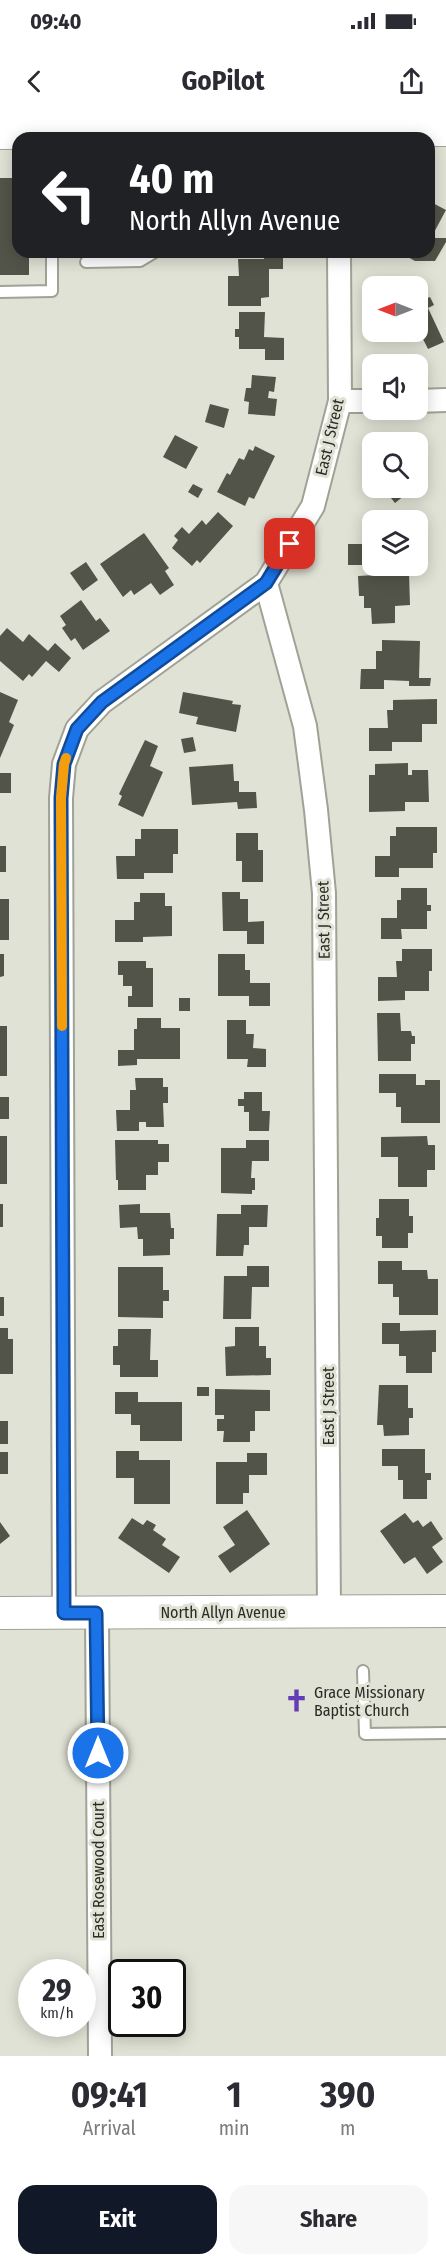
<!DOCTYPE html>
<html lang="en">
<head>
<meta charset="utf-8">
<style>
  :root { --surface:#fff; --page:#f7f7f7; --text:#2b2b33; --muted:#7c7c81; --accent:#111827 }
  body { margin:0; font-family:"Fira Sans Condensed",sans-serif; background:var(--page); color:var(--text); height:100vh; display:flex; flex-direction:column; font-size:22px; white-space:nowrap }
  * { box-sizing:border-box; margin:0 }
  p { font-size:20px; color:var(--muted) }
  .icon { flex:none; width:33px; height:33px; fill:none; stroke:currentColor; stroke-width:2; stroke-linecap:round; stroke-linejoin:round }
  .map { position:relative; height:1936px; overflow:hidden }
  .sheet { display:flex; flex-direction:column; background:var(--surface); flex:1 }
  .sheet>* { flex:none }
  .hud { position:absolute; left:12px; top:12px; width:423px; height:126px; border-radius:18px; box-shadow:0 3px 15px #0003; background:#202124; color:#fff; overflow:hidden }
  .needle { width:39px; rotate:270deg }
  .buttons { position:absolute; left:362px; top:156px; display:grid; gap:12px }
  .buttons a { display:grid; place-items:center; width:66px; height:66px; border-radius:12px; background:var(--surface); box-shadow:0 3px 15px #0003; font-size:30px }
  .speed { position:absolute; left:18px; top:1839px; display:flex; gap:12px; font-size:30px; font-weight:700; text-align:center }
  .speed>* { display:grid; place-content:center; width:78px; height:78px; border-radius:50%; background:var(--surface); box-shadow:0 3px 15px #0003; line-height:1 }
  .speed small { font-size:15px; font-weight:400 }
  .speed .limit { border:3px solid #111; border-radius:9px; background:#fff; color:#111 }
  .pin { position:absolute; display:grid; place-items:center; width:51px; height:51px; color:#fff; margin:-26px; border-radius:12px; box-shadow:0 3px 9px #0006 }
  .me { position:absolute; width:66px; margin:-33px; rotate:0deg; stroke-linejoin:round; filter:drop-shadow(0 0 4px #0008) }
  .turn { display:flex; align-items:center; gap:21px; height:126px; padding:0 18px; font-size:27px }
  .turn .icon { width:78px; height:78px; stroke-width:2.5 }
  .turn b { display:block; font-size:42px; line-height:51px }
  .eta { display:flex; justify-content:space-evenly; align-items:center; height:102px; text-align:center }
  .eta b { font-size:36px; font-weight:700; line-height:42px }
  .button { display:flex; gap:12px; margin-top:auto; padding:12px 18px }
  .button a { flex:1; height:69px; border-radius:18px; background:var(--accent); color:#fff; font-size:24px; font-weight:700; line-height:69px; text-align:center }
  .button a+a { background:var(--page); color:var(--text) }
  .status { display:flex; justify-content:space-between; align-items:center; height:42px; padding:0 30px; background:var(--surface); direction:ltr }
  .status svg { height:16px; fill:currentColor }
  header { display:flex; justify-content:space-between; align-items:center; height:78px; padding:0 18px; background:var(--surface); font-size:27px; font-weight:700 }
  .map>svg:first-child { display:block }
</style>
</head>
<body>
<div class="status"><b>09:40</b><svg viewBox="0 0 49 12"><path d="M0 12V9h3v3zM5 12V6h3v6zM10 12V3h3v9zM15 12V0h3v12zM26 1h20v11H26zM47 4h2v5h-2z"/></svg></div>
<header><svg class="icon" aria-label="back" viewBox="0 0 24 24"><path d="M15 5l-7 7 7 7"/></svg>GoPilot<svg class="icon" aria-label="share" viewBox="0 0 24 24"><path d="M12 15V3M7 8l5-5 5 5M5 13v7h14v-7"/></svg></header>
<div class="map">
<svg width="446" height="1936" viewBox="0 0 446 1936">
  <rect width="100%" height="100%" fill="#e0e2d5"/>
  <path fill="#535449" d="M 0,58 L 18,58 L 18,132 L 29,132 L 29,155 L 0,155 Z
    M 429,81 L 446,90 L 431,118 L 446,118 L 446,122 L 435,141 L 415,141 L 399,132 L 429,132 Z
    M 264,132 L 283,132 L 283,149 L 269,149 L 269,177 L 261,178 L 261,186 L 228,186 L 228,156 L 239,156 L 238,139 L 264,139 Z
    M 419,168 L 425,179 L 430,177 L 434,185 L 428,188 L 444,222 L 428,229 L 420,213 L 413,216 L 411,212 L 417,212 L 417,169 Z
    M 239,192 L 265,192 L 264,217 L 284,218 L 284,240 L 265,240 L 265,229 L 239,229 L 239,217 L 235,217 L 235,209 L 239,209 Z
    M 252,255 L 276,257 L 274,272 L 269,271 L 268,278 L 277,279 L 275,296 L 248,294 L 249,282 L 244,281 L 246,268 L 251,268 Z
    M 210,284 L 229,289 L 224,308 L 205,302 Z
    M 175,315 L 198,327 L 186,349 L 163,337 Z
    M 255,326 L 275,336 L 254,379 L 249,377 L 245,386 L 217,372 L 227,353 L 230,355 L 239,338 L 244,340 L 249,329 L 253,331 Z
    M 193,364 L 203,369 L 198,378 L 188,372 Z
    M 383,368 L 414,368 L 395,383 Z
    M 218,392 L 233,406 L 200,443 L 197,440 L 192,446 L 172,428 L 178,420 L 174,416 L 182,407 L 189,414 L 202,400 L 206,405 Z
    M 394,392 L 394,400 L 372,400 L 370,445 L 348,445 L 348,424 L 362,424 L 362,402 L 367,402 L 367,393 Z
    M 144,413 L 169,448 L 165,451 L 174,465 L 160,475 L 151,463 L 134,475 L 131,470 L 123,477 L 100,444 Z
    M 86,442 L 98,460 L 83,471 L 70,453 Z
    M 409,453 L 410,485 L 395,486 L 395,503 L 372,504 L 371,488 L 364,488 L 364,476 L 359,476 L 358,456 Z
    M 81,480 L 96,501 L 100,498 L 110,511 L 83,530 L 75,518 L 71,521 L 62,508 L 66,505 L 60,496 Z
    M 7,508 L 23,522 L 29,514 L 48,531 L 55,523 L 71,538 L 59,552 L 46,541 L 32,557 L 29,554 L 23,561 L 0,541 L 0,516 Z
    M 382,520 L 420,521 L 419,558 L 431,558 L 430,566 L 409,566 L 409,561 L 384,560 L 384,569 L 360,569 L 361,549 L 376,549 L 376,531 L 382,531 Z
    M 0,572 L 18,580 L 9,602 L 14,605 L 0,638 Z
    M 183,572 L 233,581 L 232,584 L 241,585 L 236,612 L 196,604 L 198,597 L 179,593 Z
    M 437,579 L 437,604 L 422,604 L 422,622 L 392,622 L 392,631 L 369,631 L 369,608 L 388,608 L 387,590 L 393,590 L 393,580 Z
    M 193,617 L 196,631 L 184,633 L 181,619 Z
    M 145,620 L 158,626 L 150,646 L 163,652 L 143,697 L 118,685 L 122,676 L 119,674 Z
    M 408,643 L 408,655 L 412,655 L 412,650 L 428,650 L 429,682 L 405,682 L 405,691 L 369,692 L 369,655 L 375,655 L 375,644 Z
    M 233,644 L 234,661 L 239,661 L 239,672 L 256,672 L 257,688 L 238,689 L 237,682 L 192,685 L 189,647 Z
    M 0,653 L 11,653 L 11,673 L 0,673 Z
    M 396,707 L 437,707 L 437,733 L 433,733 L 433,748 L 399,748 L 399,757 L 375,757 L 375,736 L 390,736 L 390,716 L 396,716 Z
    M 141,709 L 178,709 L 178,734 L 173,734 L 173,753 L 144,753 L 144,759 L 117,759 L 116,736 L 135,736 L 135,719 L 141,719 Z
    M 236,713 L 258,713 L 258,730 L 263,730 L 263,762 L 242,762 L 242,741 L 236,741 Z
    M 0,726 L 6,726 L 6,752 L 0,752 Z
    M 401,768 L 427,768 L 427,785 L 431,785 L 431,791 L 427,791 L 427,809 L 401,809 L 402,819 L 381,819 L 381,798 L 397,798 L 397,780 L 401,780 Z
    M 222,772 L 240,772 L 240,779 L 248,779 L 248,802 L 264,801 L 264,824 L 247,824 L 247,811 L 223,811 Z
    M 140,773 L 165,773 L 165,786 L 172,786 L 172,816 L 143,817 L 143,822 L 115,822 L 115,800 L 134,800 L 134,782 L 140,782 Z
    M 0,779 L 9,779 L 9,820 L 0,820 Z
    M 402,829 L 432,829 L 432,851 L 429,851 L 429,871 L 405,871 L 405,880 L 378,881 L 378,857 L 397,857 L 396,841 L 402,841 Z
    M 0,834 L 4,834 L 4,856 L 0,857 Z
    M 218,834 L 245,834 L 245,850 L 250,850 L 250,863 L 270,863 L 270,886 L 249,886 L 249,876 L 218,876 Z
    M 118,841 L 146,841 L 146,848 L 153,848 L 153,887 L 128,887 L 128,876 L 132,876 L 132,866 L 123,866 L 123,855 L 118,855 Z
    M 179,878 L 190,878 L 190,891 L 179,891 Z
    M 377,893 L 400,893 L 401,911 L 411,911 L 412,916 L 415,916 L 415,924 L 411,924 L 411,941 L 378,941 Z
    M 137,898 L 161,898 L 161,908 L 180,908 L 180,939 L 137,939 L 137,945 L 118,946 L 118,930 L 134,930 L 134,909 L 137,909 Z
    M 227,900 L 246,900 L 246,914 L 254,914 L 253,928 L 266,929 L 266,947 L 247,947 L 248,939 L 227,939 Z
    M 0,906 L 7,906 L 7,956 L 0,956 Z
    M 379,954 L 416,954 L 416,965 L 425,965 L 425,960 L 440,960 L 440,1003 L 401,1003 L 401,987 L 396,987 L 396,973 L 379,973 Z
    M 135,958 L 163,958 L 163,967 L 168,967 L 168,983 L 163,983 L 164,1007 L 146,1007 L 146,1002 L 139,1002 L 139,1011 L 117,1011 L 116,990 L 130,990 L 130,970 L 136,970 Z
    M 244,972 L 262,972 L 262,991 L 270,991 L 269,1011 L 249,1011 L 249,992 L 244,992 L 244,986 L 238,986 L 238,979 L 244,979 Z
    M 0,977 L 9,977 L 9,999 L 0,999 Z
    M 0,1016 L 7,1016 L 7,1064 L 0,1064 Z
    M 427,1016 L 428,1025 L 435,1025 L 435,1050 L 427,1050 L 427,1067 L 398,1067 L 398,1037 L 381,1037 L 381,1017 Z
    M 115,1020 L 158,1020 L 158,1024 L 169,1024 L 169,1042 L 158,1042 L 158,1055 L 146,1055 L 146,1070 L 118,1070 L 118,1060 L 116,1060 Z
    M 246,1020 L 269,1020 L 269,1041 L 252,1041 L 251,1058 L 255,1058 L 255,1070 L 252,1070 L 252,1074 L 221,1073 L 221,1028 L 246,1028 Z
    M 379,1079 L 409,1079 L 409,1096 L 413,1096 L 413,1113 L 408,1113 L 408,1128 L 382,1128 L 382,1116 L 376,1116 L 376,1098 L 379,1098 Z
    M 0,1084 L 3,1084 L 3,1107 L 0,1107 Z
    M 140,1084 L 140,1093 L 170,1093 L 171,1108 L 174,1108 L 174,1119 L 170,1119 L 170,1135 L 143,1136 L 143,1119 L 138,1119 L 137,1107 L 120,1108 L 119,1085 Z
    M 241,1085 L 268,1085 L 267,1107 L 249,1107 L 249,1125 L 244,1125 L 243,1136 L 216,1136 L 217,1094 L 241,1094 Z
    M 378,1141 L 402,1141 L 402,1150 L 427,1150 L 428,1159 L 438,1159 L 438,1195 L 399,1195 L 399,1177 L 393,1177 L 393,1164 L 378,1164 Z
    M 247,1146 L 269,1146 L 269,1167 L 252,1167 L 251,1199 L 223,1199 L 224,1156 L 247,1156 Z
    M 118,1147 L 163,1147 L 163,1170 L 169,1170 L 169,1181 L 163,1181 L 163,1198 L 118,1197 Z
    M 0,1177 L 4,1177 L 4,1196 L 0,1196 Z
    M 382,1203 L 400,1203 L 400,1211 L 436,1210 L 436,1232 L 432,1232 L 432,1253 L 406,1253 L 406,1236 L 399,1236 L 399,1224 L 382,1224 Z
    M 235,1207 L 259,1207 L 259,1226 L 266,1226 L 266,1238 L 271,1238 L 271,1255 L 226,1256 L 225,1227 L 235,1226 Z
    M 0,1208 L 8,1208 L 8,1219 L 13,1219 L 13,1254 L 0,1254 Z
    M 118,1209 L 151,1209 L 150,1240 L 158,1240 L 158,1257 L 120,1257 L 120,1245 L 113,1245 L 113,1226 L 118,1226 Z
    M 379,1265 L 408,1265 L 408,1288 L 413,1288 L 413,1298 L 409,1298 L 409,1315 L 384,1316 L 383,1305 L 377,1305 Z
    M 197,1267 L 209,1267 L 209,1276 L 197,1276 Z
    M 215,1269 L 270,1270 L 270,1291 L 255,1291 L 255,1311 L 250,1311 L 250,1322 L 223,1322 L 224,1311 L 217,1311 L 217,1299 L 224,1299 L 224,1295 L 215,1295 Z
    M 115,1272 L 138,1272 L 138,1282 L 182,1282 L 182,1321 L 140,1321 L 140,1305 L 131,1305 L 131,1294 L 115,1294 Z
    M 0,1301 L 8,1301 L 8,1324 L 0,1324 Z
    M 382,1329 L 425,1329 L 425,1353 L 431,1353 L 431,1360 L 427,1360 L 427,1379 L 403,1379 L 403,1360 L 398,1360 L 398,1346 L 382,1346 Z
    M 116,1331 L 139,1331 L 139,1340 L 170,1340 L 170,1384 L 134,1384 L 134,1358 L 116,1358 Z
    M 0,1332 L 8,1332 L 8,1354 L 0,1354 Z
    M 247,1333 L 267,1333 L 267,1355 L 249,1355 L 249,1373 L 243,1373 L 243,1384 L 216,1384 L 216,1342 L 247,1342 Z
    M 247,1390 L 270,1424 L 230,1453 L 218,1436 L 235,1425 L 223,1407 Z
    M 405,1393 L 413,1403 L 418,1400 L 423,1407 L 431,1401 L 443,1419 L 432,1427 L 443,1442 L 427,1454 L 415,1437 L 404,1444 L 380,1411 Z
    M 132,1398 L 143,1405 L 147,1400 L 156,1405 L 153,1410 L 166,1419 L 162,1425 L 180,1437 L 169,1453 L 118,1418 Z
    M 0,1402 L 10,1416 L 0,1424 Z"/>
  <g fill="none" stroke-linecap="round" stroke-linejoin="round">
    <defs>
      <path id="lane" d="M 86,142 L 140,141 L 155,132
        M 0,172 L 52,171 L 52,132
        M 363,1551 L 365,1614 L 446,1613"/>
      <path id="street" d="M 340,281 L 372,281
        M 417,281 L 446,280
        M 329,1491 L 324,773 L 316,690 L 305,606 L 266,463 L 313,386 L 340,281 L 339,132
        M 64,1493 L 61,678 L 64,644 L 77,609 L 102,582 L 266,463
        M 97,1493 L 100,1936"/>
      <path id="secondary" d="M 0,13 L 446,10
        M 0,1493 L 446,1491"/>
    </defs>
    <use href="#lane" stroke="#a0a296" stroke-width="14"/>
    <use href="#street" stroke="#a0a296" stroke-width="26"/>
    <use href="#secondary" stroke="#a0a296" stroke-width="34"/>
    <use href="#lane" stroke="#fff" stroke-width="10"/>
    <use href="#street" stroke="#fff" stroke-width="22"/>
    <use href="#secondary" stroke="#fff" stroke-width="32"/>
  </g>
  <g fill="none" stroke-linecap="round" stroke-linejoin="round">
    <defs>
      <path id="route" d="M 98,1633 L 96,1493 L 64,1493 L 61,678 L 64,644 L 77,609 L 102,582 L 266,463 L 290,424"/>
    </defs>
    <use href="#route" stroke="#114b97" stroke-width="15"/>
    <use href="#route" stroke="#1a73e8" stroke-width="10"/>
    <path stroke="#f59e0b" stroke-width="10" d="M 62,906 L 61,678 L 64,644 L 66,638"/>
  </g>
  <defs>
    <symbol id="church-bare" viewBox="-9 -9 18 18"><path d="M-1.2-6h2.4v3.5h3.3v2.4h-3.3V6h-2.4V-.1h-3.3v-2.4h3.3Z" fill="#633db6" stroke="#e0e2d5" stroke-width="2.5" paint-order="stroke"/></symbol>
  </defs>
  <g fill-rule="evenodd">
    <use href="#church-bare" x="280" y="1564" width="33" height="33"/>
  </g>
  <g text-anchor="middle" stroke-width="6" stroke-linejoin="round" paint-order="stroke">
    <g font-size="16" fill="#2b2c27" stroke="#e0e2d5">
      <text transform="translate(329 317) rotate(-77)" y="6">East J Street</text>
      <text transform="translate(323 800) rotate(-91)" y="6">East J Street</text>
      <text transform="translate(328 1286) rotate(-90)" y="6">East J Street</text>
      <text x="223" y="1498">North Allyn Avenue</text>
      <text transform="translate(98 1750) rotate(-90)" y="6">East Rosewood Court</text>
    </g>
    <g font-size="16" fill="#2b2c27" stroke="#e0e2d5" text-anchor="start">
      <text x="314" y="1578">Grace Missionary<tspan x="314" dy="18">Baptist Church</tspan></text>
    </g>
  </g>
</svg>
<div class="buttons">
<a><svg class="needle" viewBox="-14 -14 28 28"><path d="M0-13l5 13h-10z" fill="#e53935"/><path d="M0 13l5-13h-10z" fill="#7c7c81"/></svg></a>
<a><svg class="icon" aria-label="sound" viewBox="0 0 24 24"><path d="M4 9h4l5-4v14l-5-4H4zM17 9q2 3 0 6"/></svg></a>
<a><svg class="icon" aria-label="search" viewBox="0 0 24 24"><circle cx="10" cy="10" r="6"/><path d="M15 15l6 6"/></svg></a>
<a><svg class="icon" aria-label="layers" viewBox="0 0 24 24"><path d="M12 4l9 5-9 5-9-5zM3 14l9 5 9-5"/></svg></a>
</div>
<div class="speed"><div>29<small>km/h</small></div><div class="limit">30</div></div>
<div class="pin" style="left:290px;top:424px;background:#d93025"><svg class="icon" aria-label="arrive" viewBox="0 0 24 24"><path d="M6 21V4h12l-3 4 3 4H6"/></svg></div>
<svg class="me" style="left:98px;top:1633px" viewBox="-20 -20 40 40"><circle r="17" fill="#1a73e8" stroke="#fff" stroke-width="3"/><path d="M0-11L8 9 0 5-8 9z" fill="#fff"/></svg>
<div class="hud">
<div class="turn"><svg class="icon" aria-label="left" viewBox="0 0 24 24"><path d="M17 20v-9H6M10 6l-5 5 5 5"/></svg><div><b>40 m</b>North Allyn Avenue</div></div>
</div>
</div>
<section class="sheet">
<div class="eta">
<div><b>09:41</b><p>Arrival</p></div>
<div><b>1</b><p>min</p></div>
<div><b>390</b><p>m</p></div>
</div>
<div class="button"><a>Exit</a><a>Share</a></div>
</section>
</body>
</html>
